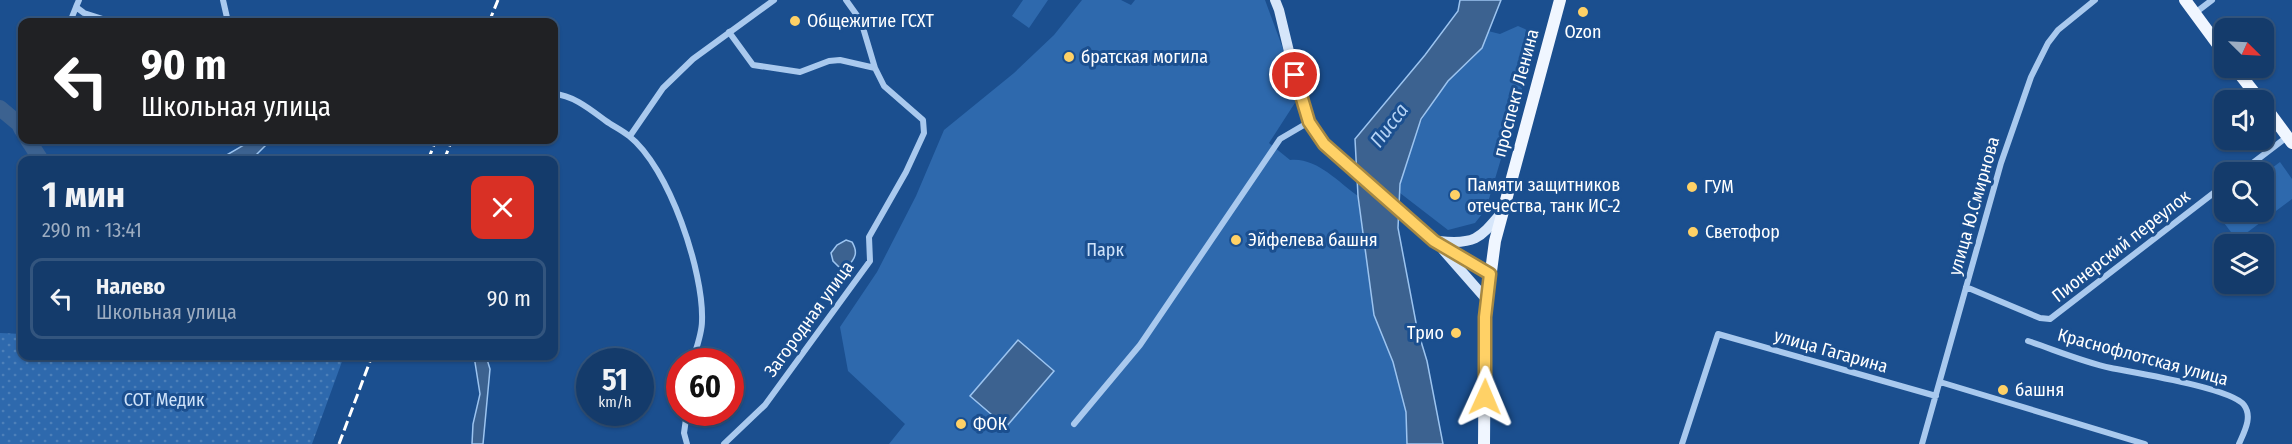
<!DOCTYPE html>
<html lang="ru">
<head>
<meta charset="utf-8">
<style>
  :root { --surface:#143b6b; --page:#214673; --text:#f1f3f6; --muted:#9dadc1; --line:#33557e }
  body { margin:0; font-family:"Fira Sans Condensed",sans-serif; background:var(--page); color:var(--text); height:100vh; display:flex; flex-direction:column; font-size:22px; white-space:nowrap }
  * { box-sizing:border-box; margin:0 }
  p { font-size:20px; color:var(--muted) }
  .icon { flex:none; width:33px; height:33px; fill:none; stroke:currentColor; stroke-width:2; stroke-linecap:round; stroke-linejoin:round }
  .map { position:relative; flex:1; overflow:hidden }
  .details { position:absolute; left:18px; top:156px; width:540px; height:204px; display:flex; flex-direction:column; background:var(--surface); border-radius:12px; box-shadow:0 2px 4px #0004,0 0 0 2px var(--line) }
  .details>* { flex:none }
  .banner { position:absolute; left:18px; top:18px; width:540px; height:126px; border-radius:12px; box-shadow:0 2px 4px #0004,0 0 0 2px var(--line); background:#202124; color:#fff; overflow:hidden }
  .needle { width:39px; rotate:114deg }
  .tools { position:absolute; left:2214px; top:18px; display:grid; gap:12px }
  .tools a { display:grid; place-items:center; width:60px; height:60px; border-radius:12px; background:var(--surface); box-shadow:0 2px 4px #0004,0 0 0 2px var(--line); font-size:30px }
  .speed { position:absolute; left:576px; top:348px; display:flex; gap:12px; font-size:30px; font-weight:700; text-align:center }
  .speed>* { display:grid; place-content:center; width:78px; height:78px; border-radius:50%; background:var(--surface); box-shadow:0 2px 4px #0004,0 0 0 2px var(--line); line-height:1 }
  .speed small { font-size:15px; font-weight:400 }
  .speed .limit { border:9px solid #d22; background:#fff; color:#111 }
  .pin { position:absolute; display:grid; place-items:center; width:51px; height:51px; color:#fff; margin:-26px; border:3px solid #fff; border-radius:50%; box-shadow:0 2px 6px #0007 }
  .me { position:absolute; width:66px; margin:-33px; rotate:1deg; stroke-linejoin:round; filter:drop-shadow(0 0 4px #0008) }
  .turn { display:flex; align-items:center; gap:21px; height:126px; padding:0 24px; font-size:27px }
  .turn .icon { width:78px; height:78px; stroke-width:2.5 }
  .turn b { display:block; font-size:42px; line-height:51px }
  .round { display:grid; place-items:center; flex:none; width:63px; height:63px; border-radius:12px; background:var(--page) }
  .overview { display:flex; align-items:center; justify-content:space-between; height:102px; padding:0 24px }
  h1 { font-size:36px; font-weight:700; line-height:45px }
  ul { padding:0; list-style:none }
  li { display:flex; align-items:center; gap:18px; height:81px; margin:0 12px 9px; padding:0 12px; border:3px solid var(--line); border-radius:12px }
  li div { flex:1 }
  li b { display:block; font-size:22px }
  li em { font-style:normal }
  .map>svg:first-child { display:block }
</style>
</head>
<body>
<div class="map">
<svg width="2292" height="444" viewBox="0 0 2292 444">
  <defs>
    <pattern id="grass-dots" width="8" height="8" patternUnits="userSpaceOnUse" patternTransform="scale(1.5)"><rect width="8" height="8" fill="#2e69ad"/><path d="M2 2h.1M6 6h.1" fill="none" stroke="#4d80b9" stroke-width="1.8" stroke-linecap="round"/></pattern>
  </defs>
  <rect width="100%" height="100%" fill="#1b4f8f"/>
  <path fill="url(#grass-dots)" d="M 0,333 L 22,334 L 22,356 L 344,356 L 312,444 L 0,444 Z"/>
  <path fill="#2e69ad" d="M 1023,0 L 1048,0 L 1029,28 L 1012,16 Z
    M 1082,0 L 1121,0 L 1131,5 L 1135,0 L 1265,0 L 1300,95 L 1269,143 L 1290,160 C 1316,157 1337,181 1358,196 L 1374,315 L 1393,362 L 1406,412 L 1407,444 L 889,444 L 905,424 L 848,371 L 840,327 L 877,272 L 916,196 L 944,130 L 1014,73 L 1054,35 Z
    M 1518,26 L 1538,35 L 1486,209 L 1475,223 L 1448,230 L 1400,193 C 1401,154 1424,110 1448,81 C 1458,69 1473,61 1481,48 C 1485,44 1486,36 1488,31 L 1500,34 Z
    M 2280,162 L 2292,179 L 2292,199 L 2237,240 L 2215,211 L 2224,203 L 2224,212 L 2264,212 L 2264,174 Z"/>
  <path fill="#3c6290" stroke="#9cc4f0" stroke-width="1.5" d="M 1460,0 L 1501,0 L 1482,48 L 1448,81 L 1421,119 L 1400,184 L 1398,228 L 1417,328 L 1427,361 L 1443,444 L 1407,444 L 1406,412 L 1393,362 L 1374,315 L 1358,196 L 1355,139 L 1425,55 L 1458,11 Z
    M 249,140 L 271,140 L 251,160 L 218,160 L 244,145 Z
    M 846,240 L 852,242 C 858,252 856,258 847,267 L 839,267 L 833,261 L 831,253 L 837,245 Z
    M 1018,340 L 1054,371 L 1006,427 L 970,396 Z
    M 474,356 L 486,356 L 490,369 L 483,444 L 472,444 L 473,424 L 480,394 Z"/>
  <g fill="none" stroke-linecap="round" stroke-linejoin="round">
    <path stroke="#3c6290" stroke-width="16" d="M 0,108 L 19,124 L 22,130
      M 28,140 L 41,160"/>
    <path stroke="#a9c9ee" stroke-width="6" d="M 79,0 L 76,7 L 84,13 L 109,21
      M 223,0 L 228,22
      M 2195,13 L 2212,0
      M 70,22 L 76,7
      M 729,32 L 753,65 L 800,72 L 829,61 L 840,60 L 875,68
      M 554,94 C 573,95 591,110 606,121 C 613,126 622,130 629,136 C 669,167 704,272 702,321 C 702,334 696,349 692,362
      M 630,136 L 663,88 L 693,59 L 774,0
      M 2241,172 L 2287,137
      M 1966,287 L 2040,318 L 2050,319 L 2224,185
      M 2028,341 C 2055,350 2083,362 2111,368 C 2136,373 2231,388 2244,405 C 2253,417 2244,432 2239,444
      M 1940,382 L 2145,444
      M 1074,424 L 1140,345 L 1280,139 L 1309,122
      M 687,444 L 684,433 L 687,412
      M 724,444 L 765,405 L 870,261 L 869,237 L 906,172 L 924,133 L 923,120 L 884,86 L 875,68 L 861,21 L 846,0
      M 1682,444 L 1718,334 L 1936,396
      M 1922,444 L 2001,163 L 2031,77 L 2048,43 L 2058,30 L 2095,0"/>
    <path stroke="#d6e6fa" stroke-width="10" d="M 1275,0 L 1279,10 L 1300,97 L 1309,122 L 1324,144 L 1435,241 L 1490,274
      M 1439,241 C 1476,245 1480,238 1503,211
      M 1443,250 L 1486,299"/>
    <path stroke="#f0f6ff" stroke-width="12" d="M 2185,0 L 2224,53
      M 2235,68 L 2260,100
      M 2264,105 L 2292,143
      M 1484,444 L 1485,317 L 1495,241 L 1560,0"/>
    <path stroke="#fff" stroke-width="3" stroke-dasharray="10 4.5" stroke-linecap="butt" d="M 489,22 L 498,0
      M 428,160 L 436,140
      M 444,160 L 452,140
      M 339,444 L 372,356"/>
  </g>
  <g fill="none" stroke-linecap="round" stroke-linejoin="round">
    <defs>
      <path id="route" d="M 1295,75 L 1309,122 L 1324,144 L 1434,241 L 1490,274 L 1485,317 L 1485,397"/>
    </defs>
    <use href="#route" stroke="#a68842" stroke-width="15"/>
    <use href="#route" stroke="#ffd166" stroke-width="10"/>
  </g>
  <g fill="#ffd166" stroke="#1b4f8f" stroke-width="2">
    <circle cx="1583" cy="12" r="6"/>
    <circle cx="795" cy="21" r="6"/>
    <circle cx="1069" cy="57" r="6"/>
    <circle cx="1692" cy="187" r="6"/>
    <circle cx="1455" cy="195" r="6"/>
    <circle cx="1693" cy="232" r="6"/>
    <circle cx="1236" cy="240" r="6"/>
    <circle cx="1456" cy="333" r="6"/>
    <circle cx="2003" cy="390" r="6"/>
    <circle cx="961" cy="424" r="6"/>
  </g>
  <g text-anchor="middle" stroke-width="6" stroke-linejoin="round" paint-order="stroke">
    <g font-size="18" fill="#fff" stroke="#1b4f8f" text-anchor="start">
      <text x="807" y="27">Общежитие ГСХТ</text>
      <text x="1583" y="38" text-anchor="middle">Ozon</text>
      <text x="1081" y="63">братская могила</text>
      <text x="1467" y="191">Памяти защитников<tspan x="1467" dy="21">отечества, танк ИС-2</tspan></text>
      <text x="1704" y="193">ГУМ</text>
      <text x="1705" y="238">Светофор</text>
      <text x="1248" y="246">Эйфелева башня</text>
      <text x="1444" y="339" text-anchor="end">Трио</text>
      <text x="2015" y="396">башня</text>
      <text x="973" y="430">ФОК</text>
    </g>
    <g font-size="18" fill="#fff" stroke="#1b4f8f">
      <text transform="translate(1516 93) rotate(-75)" y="6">проспект Ленина</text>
      <text transform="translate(1974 206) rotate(-74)" y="6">улица Ю.Смирнова</text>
      <text transform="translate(2121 246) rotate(-38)" y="6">Пионерский переулок</text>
      <text transform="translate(809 319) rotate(-54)" y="6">Загородная улица</text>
      <text transform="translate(1831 351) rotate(16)" y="6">улица Гагарина</text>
      <text transform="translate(2143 357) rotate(15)" y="6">Краснофлотская улица</text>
    </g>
    <g font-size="18" fill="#cfe3fa" stroke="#1b4f8f">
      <text x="1105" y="256">Парк</text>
      <text x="164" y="406">СОТ Медик</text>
    </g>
    <g font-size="20" font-style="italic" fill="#b5d3f5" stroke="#1b4f8f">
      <text transform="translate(1389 125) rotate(-53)" y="7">Писса</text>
    </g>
  </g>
</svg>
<div class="tools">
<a><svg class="needle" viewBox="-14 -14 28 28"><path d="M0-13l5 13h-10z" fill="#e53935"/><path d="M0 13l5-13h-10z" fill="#9dadc1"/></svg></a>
<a><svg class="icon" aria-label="sound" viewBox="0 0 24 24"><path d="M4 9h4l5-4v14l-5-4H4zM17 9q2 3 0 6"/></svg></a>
<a><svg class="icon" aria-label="search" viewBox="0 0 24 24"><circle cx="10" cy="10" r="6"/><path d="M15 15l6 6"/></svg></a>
<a><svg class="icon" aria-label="layers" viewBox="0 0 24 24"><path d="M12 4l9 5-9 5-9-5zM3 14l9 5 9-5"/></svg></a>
</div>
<div class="speed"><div>51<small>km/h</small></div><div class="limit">60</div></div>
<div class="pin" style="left:1295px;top:75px;background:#d93025"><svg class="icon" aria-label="arrive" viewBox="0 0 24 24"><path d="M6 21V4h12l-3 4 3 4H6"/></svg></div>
<svg class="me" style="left:1485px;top:397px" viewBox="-20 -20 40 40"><path d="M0-17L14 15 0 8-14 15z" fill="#ffd166" stroke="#fff" stroke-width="4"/></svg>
<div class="banner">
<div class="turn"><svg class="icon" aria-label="left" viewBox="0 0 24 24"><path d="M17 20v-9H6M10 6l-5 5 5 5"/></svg><div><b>90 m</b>Школьная улица</div></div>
</div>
<section class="details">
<div class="overview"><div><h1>1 мин</h1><p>290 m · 13:41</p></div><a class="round" style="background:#d93025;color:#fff"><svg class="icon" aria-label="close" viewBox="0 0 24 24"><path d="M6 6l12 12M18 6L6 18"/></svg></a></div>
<ul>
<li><svg class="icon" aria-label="left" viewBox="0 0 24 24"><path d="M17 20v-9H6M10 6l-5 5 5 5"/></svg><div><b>Налево</b><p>Школьная улица</p></div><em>90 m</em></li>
</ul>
</section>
</div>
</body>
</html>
